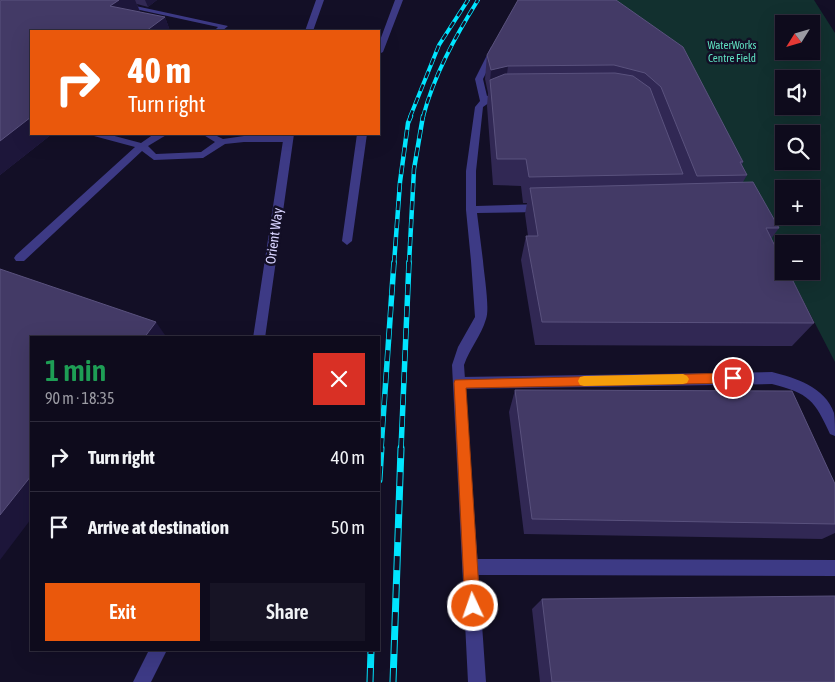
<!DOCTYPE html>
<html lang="en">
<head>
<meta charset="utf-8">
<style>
  :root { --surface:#0e0b1c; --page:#171425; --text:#f1f3f6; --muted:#9b9ba3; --line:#2e2b3b; --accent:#ea580c }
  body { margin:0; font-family:"Asap Condensed",sans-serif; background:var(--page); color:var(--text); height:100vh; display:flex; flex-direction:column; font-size:19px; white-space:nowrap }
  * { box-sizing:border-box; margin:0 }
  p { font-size:16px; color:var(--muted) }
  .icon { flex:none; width:28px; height:28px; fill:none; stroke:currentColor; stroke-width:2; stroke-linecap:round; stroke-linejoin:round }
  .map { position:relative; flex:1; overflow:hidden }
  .side { position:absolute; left:30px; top:336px; width:350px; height:315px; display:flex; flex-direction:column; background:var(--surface); border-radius:0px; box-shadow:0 5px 20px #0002,0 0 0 1px var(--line) }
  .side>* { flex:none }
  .guide { position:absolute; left:30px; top:30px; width:350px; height:105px; border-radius:0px; box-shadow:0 5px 20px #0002,0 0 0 1px var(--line); background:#ea580c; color:#fff; overflow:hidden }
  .needle { width:32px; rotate:233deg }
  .controls { position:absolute; left:775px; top:15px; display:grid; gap:10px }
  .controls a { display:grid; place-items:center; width:45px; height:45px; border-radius:0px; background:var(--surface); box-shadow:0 5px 20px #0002,0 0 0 1px var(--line); font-size:25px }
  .pin { position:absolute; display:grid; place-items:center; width:42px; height:42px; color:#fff; margin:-21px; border:2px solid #fff; border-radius:50%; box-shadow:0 1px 5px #0007 }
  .me { position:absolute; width:55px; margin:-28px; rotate:357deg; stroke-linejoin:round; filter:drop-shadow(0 0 4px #0008) }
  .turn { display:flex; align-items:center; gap:18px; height:105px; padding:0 15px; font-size:22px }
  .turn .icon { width:65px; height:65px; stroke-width:2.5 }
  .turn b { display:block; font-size:35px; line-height:42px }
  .round { display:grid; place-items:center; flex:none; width:52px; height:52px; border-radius:0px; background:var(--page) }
  .head { display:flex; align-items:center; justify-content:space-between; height:85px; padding:0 15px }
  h1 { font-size:30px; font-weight:600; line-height:38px; color:#1e9e55 }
  .cta { display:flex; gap:10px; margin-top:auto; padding:10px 15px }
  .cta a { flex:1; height:58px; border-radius:0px; background:var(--accent); color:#fff; font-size:20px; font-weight:600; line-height:58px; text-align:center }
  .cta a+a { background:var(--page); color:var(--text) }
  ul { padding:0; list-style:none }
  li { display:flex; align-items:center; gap:15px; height:70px; padding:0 15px; border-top:1px solid var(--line) }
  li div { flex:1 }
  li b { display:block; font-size:19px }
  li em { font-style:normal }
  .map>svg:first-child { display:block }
</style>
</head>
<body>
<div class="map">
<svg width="835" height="682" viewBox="0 0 835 682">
  <rect width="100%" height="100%" fill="#130f26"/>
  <path fill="#12302f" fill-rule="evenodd" d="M 585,0 L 814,0 L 835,33 L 835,362 L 788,271 L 811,271 L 811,244 L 784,244 L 784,263 L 685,70 ZM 784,24 L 811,24 L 811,51 L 784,51 ZM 784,79 L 811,79 L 811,106 L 784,106 ZM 784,134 L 811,134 L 811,161 L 784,161 ZM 784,189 L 811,189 L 811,216 L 784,216 Z"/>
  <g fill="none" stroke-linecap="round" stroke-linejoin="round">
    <path fill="#3d3a85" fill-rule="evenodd" d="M 94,0 L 108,0 L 228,26 L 222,31 L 214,31 L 218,27 Z
      M 395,0 L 403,0 L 383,52 L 379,54 L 379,43 Z
      M 491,47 L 498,49 L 483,79 L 487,96 L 503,92 L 507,95 L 493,100 L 483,107 L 476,171 L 476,206 L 542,204 L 547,208 L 542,212 L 477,213 L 483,261 L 477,265 L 471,261 L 466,210 L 466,171 L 475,107 L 480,101 L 475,79 Z
      M 93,134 L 107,134 L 141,143 L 154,134 L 168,134 L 148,146 L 156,154 L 201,152 L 215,142 L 202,134 L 213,134 L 223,139 L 244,136 L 288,136 L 293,139 L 288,142 L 244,142 L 225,144 L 203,158 L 154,160 L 142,151 L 24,261 L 16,261 L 14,258 L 16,255 L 135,147 L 94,136 Z
      M 357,134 L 367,134 L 352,241 L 347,245 L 342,241 Z
      M 772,372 C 796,378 825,387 834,413 C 835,420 835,429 835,436 L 830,434 C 815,401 809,393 772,384 L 460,389 L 455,387 L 453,383 L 455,379 L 460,377 Z
      M 471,559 L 835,560 L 835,576 L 471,575 L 465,573 L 463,567 L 465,561 Z"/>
    <path fill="#3d3a85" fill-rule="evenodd" d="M 477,257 L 483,261 C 484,274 490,309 486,319 C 481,336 470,348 464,365 L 486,682 L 468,682 L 452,365 L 458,347 L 475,317 L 471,261 Z"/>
    <path fill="#3d3a85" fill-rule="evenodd" d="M 316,0 L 324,0 L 313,31 L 305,31 Z
      M 284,134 L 294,134 L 265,338 L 253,338 Z
      M 149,650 L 167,650 L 151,682 L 133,682 Z"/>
    <defs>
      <path id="rail-far3" d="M 410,117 L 439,45 L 468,0
        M 423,117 C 434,75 455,37 478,0"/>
      <path id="rail-far2" d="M 394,264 L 400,182 L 408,123 L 411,116
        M 409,264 L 414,169 L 423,116"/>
      <path id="rail-far1" d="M 381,449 L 394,262
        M 401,449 L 409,262"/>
      <path id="rail" d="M 379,480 L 381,448
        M 370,682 L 371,650
        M 393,682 L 401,448"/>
    </defs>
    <use href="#rail-far3" stroke="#00e5ff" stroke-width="4"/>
    <use href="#rail-far2" stroke="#00e5ff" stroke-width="4.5"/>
    <use href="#rail-far1" stroke="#00e5ff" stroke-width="5.5"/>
    <use href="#rail" stroke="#00e5ff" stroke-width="7"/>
    <use href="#rail-far3" stroke="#130f26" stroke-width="2.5" stroke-dasharray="7" stroke-linecap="butt"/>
    <use href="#rail-far2" stroke="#130f26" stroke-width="3" stroke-dasharray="9" stroke-linecap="butt"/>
    <use href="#rail-far1" stroke="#130f26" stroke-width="4" stroke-dasharray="11" stroke-linecap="butt"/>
    <use href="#rail" stroke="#130f26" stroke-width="5" stroke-dasharray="14" stroke-linecap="butt"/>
  </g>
  <path fill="#312854" d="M 2,0 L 157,0 L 148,7 L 137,4 L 140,12 L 165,17 L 170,31 L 31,31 L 31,134 L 52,134 L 0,175 L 0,1 Z
    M 616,0 L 743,162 L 742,165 L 747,175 L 743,182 L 779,228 L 771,239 L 814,323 L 792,346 L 535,345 L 521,260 L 526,236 L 528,236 L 525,214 L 527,203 L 523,203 L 521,186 L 493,185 L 487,106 L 488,93 L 485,79 L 487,55 Z
    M 515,390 L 835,484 L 835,533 L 822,539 L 524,534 L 509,412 Z
    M 542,599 L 835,682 L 540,682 L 532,609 Z"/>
  <path fill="#1d163a" d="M 119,0 L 135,0 L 140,12 L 110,6 Z
    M 145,0 L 157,0 L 148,7 Z
    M 165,17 L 170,31 L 146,31 Z
    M 508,66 L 505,90 L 490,82 L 491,70 Z
    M 31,117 L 31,134 L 52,134 L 0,175 L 0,141 Z
    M 156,322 L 167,338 L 144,338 Z
    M 31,476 L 31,519 L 0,560 L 0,515 Z"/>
  <path fill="#433a66" stroke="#5a527e" d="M 2,0 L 119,0 L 110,6 L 165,17 L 146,31 L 31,31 L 31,117 L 0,141 L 0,1 Z
    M 518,0 L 616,0 L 683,47 L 743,162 L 740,162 L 747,175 L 697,176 L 661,87 L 645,73 L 614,65 L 508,66 L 491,70 L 487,55 Z
    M 615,73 L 633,76 L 650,88 L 683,174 L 529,177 L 526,159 L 497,159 L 490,80 L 505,74 Z
    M 753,182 L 779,228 L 766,228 L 784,264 L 784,271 L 788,271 L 814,323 L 542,322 L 526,236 L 538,236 L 530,188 Z
    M 0,269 L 156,322 L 144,338 L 31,338 L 31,476 L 0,515 Z
    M 515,390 L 792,391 L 835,484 L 835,524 L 532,519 Z
    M 835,596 L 835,682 L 552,682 L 542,599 Z"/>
  <path fill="#ea580c" stroke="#983908" d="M 733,373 L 737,375 L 739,378 L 737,382 L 733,383 L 466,388 L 480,606 L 478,611 L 473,613 L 467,611 L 465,606 L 454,383 L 455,380 Z"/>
  <path fill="#f59e0b" d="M 683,374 L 687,376 L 689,379 L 687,383 L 683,384 L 584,386 L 580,385 L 578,381 L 580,377 L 584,376 Z"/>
  <g text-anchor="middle" stroke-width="5" stroke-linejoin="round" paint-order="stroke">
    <g font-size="11" fill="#5fe0c0" stroke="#130f26">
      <text x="732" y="49">WaterWorks<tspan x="732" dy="13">Centre Field</tspan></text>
    </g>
    <g font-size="14" fill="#d9d4ff" stroke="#130f26">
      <text transform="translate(274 236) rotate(-82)" y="5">Orient Way</text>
    </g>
  </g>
</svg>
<div class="controls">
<a><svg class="needle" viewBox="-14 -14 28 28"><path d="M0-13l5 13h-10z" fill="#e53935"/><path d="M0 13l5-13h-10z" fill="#9b9ba3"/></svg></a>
<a><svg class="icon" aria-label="sound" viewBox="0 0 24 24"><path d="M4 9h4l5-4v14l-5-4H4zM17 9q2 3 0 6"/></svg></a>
<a><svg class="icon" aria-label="search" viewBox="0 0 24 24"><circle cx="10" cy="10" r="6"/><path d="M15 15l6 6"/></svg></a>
<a>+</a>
<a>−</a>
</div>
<div class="pin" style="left:733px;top:378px;background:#d93025"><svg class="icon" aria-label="arrive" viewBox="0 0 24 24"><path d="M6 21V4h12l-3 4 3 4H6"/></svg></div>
<svg class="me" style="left:473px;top:606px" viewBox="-20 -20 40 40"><circle r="17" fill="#ea580c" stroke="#fff" stroke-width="3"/><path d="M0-11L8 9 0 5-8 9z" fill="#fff"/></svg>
<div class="guide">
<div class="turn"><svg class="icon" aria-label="right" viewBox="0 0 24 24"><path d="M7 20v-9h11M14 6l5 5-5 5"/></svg><div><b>40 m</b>Turn right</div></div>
</div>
<section class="side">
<div class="head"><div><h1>1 min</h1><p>90 m · 18:35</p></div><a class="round" style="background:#d93025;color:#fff"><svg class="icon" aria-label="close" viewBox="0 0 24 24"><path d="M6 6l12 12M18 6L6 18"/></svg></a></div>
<ul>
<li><svg class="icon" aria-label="right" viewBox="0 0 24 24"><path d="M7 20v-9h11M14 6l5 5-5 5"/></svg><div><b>Turn right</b></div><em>40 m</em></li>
<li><svg class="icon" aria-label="arrive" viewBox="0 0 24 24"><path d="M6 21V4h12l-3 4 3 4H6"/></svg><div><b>Arrive at destination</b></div><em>50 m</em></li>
</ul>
<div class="cta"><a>Exit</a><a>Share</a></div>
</section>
</div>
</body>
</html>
